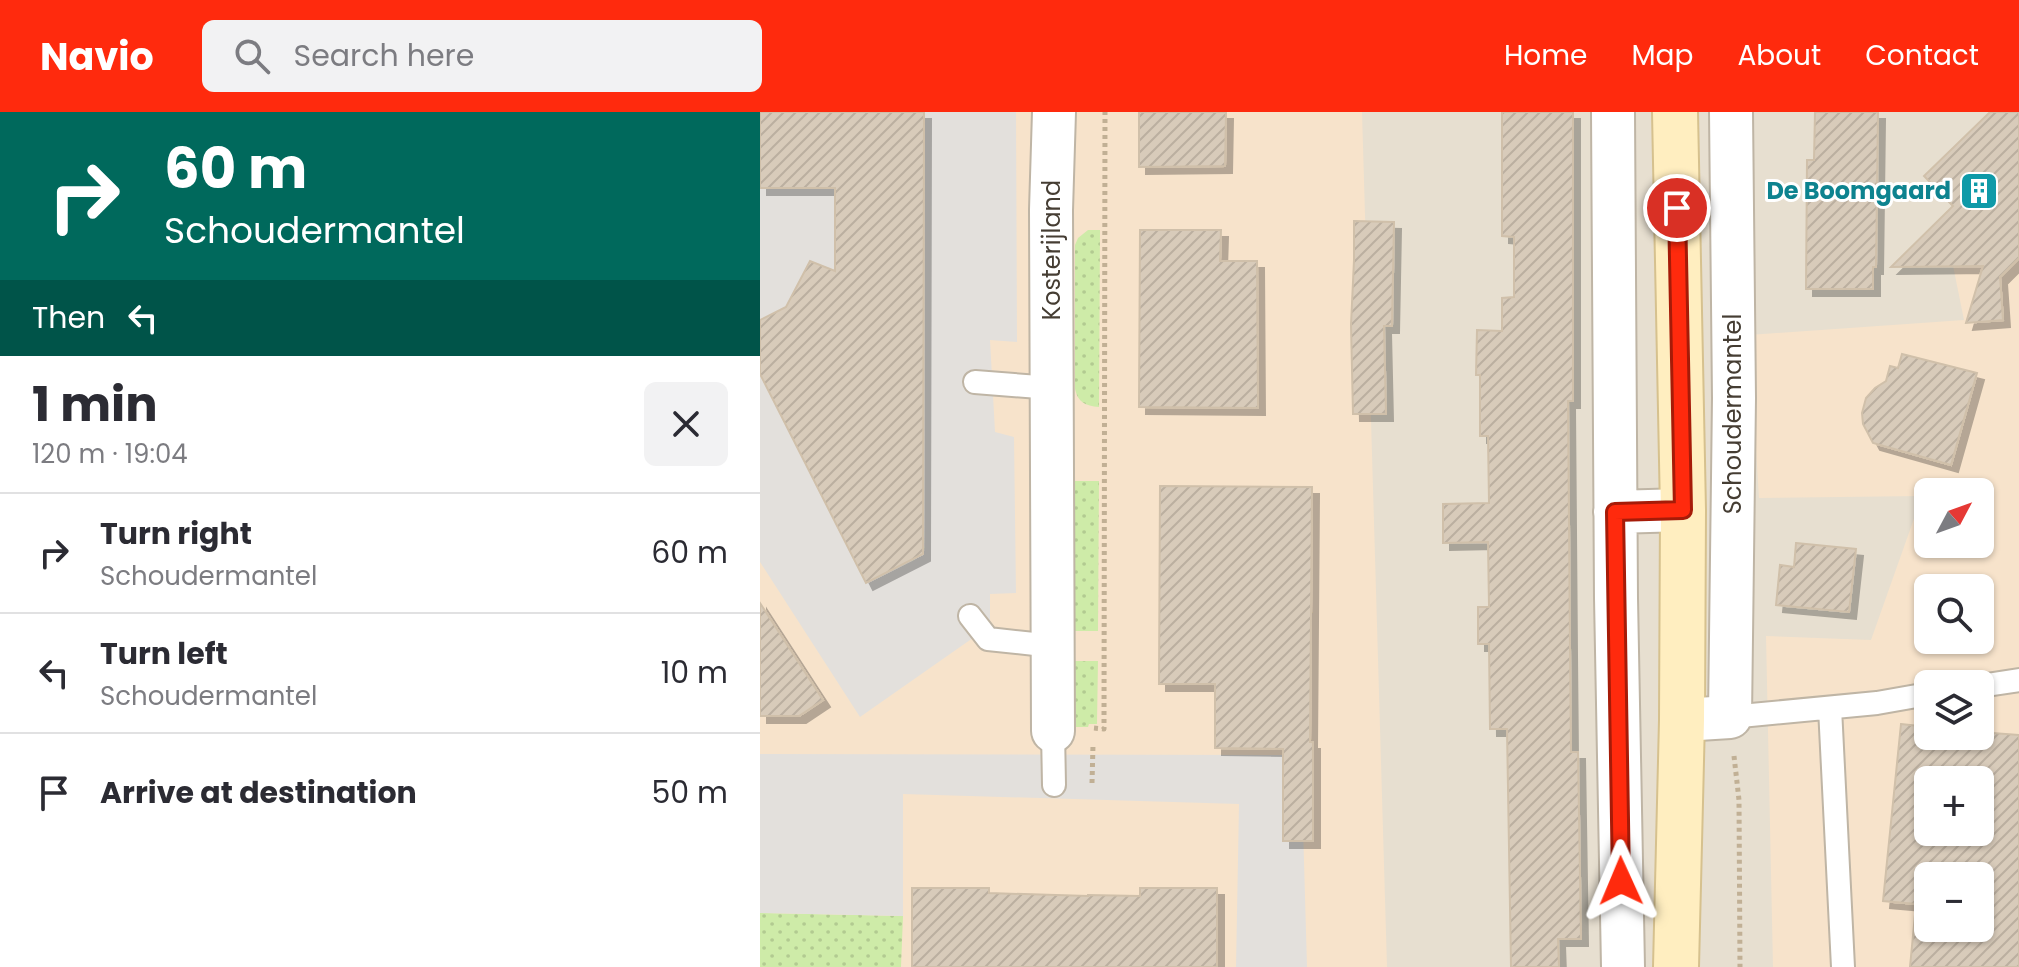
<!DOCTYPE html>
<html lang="en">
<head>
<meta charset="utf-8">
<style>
  :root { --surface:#fff; --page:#f2f2f3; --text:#2b2b33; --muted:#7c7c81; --line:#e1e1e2; --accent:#ff2a0d }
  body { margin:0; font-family:Poppins,sans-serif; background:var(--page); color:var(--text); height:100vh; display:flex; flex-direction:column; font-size:30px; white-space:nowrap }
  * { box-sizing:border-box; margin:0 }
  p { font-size:26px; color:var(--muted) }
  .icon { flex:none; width:44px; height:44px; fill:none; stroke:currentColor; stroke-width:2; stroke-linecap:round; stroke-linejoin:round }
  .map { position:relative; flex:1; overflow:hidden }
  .panel { display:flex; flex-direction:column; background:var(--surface); width:760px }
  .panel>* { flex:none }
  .top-card { background:#00695c; color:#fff; overflow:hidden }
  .needle { width:52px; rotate:49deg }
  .fabs { position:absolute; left:1154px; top:366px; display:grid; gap:16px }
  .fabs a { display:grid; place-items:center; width:80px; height:80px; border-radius:12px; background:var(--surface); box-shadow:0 2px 6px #0004; font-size:40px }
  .pin { position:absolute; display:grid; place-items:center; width:68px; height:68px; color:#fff; margin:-34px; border:4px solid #fff; border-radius:50%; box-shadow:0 2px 8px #0007 }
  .me { position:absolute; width:88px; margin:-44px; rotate:359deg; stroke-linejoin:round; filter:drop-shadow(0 0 6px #0008) }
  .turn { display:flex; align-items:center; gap:28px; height:168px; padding:0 32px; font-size:36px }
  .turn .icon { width:104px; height:104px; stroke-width:2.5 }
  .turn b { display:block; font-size:56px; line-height:68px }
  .then { display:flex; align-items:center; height:76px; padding:0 32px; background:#0003; gap:16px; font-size:30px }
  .round { display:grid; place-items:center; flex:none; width:84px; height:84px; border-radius:12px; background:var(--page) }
  .overview { display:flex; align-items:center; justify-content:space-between; height:136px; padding:0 32px }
  h1 { font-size:48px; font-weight:700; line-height:60px }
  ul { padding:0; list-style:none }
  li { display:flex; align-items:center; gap:24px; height:120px; padding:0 32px; border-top:2px solid var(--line) }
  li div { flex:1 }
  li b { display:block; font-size:30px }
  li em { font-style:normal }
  header { display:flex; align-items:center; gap:48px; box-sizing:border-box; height:112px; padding:0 40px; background:var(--accent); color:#fff }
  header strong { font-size:38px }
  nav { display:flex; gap:44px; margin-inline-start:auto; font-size:28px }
  .search { width:560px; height:72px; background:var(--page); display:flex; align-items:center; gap:20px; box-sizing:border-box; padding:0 28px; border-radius:12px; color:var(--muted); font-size:30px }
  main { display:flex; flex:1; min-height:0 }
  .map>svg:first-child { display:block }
</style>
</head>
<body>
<header>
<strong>Navio</strong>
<div class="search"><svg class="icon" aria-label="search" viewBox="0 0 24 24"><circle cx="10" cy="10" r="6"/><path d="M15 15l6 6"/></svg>Search here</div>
<nav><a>Home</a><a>Map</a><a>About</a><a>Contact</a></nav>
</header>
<main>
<section class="panel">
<div class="top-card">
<div class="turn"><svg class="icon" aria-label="right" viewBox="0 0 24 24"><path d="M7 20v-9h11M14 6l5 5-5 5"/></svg><div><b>60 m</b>Schoudermantel</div></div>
<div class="then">Then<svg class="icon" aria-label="left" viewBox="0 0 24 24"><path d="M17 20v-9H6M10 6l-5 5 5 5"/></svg></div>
</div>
<div class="overview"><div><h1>1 min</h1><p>120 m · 19:04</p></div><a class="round"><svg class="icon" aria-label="close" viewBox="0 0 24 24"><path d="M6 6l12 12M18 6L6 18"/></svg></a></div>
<ul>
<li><svg class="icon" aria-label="right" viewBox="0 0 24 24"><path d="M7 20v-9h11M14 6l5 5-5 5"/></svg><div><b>Turn right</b><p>Schoudermantel</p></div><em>60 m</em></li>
<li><svg class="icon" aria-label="left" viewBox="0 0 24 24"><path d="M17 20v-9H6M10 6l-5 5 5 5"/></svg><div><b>Turn left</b><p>Schoudermantel</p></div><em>10 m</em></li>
<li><svg class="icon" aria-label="arrive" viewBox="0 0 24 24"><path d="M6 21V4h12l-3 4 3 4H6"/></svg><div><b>Arrive at destination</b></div><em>50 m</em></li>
</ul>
</section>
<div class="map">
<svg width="1259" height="855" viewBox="0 0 1259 855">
  <defs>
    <pattern id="grass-dots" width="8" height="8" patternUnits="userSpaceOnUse" patternTransform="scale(2)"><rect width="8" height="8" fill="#ceeba8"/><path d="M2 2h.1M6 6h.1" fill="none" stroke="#b2ca91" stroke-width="1.8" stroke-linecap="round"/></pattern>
    <pattern id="building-hatch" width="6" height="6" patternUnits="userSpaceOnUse" patternTransform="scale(2)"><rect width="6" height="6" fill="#d8cbba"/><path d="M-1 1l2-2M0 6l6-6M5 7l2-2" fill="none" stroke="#bbafa0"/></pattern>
    <filter id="shadow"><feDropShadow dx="7" dy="7" stdDeviation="0" flood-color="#0004"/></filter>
  </defs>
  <rect width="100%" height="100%" fill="#f3ede2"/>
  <path fill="#e7dfd0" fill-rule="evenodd" d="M 0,0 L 1259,0 L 1259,855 L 1,855 ZM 1168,380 L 1220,380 L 1220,432 L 1168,432 ZM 1168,476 L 1220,476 L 1220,528 L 1168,528 ZM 1168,572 L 1220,572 L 1220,624 L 1168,624 ZM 1168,668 L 1220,668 L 1220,720 L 1168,720 ZM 1168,764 L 1220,764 L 1220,816 L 1168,816 Z"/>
  <path fill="#f7e3cb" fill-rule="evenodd" d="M 0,0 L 602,0 L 627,855 L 14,855 L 0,838 Z
    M 1230,0 L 1259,0 L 1259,855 L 1013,855 L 1006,524 L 1111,528 L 1162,384 L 999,386 L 989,223 L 1204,208 L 1183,104 L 1193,94 L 1164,64 ZM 1168,380 L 1220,380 L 1220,432 L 1168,432 ZM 1168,476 L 1220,476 L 1220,528 L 1168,528 ZM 1168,572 L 1220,572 L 1220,624 L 1168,624 ZM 1168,668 L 1220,668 L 1220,720 L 1168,720 ZM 1168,764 L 1220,764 L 1220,816 L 1168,816 Z"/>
  <path fill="url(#grass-dots)" d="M 328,118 L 340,118 L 339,295 C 325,294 318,290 315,277 L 315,133 L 318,126 Z
    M 315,369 L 339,369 L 338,519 L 314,519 Z
    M 314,549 L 338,549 L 337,612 L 329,612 L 328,615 L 316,615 L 314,604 Z
    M 0,801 L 143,804 L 141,855 L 0,855 Z"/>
  <path fill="#e3e0dc" d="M 164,0 L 256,0 L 257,230 L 230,228 L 235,320 L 254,325 L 256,481 L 230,482 L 230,514 L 100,605 L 0,450 L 0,262 L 105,470 L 163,442 Z
    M 0,76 L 75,76 L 75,159 L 45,186 L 0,208 Z
    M 0,642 L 541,643 L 547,855 L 476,855 L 479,692 L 143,682 L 143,804 L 0,801 Z"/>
  <path fill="url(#building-hatch)" stroke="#d0c0aa" stroke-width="2" fill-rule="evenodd" filter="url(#shadow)" d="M 0,0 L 164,0 L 163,442 L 106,471 L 0,262 L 0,208 L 26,195 L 50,149 L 75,159 L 75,76 L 0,76 Z
    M 379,0 L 466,0 L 465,54 L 379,55 Z
    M 742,0 L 813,0 L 813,289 L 808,289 L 810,536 L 811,640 L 818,640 L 821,827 L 798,827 L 799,855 L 751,855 L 747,617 L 730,617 L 729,532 L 718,532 L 718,495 L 729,495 L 728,430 L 683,431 L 683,392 L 729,391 L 728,324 L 720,324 L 720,263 L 716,263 L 717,218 L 742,219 L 742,186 L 754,185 L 754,125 L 742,124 Z
    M 1055,0 L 1118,0 L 1116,155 L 1113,155 L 1113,177 L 1046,177 L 1047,48 L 1054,48 Z
    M 1230,0 L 1259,0 L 1259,146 L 1240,165 L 1243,208 L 1206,211 L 1223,154 L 1131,155 L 1193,94 L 1164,64 Z
    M 594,109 L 634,110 L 632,214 L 624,214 L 626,302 L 593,302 L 591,213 L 594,148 Z
    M 380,118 L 461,118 L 460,149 L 497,149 L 498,296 L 379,295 Z
    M 1142,242 L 1217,261 L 1191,353 L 1113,331 L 1103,312 L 1102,301 L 1106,286 L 1115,276 L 1126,269 L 1130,254 L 1138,256 Z
    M 400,374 L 552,375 L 550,630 L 553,630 L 553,729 L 523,729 L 523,637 L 455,636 L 455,572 L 399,572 Z
    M 1036,431 L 1096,437 L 1089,500 L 1016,493 L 1020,453 L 1034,455 Z
    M 0,491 L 63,588 L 39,604 L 0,604 Z
    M 1141,612 L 1168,615 L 1168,624 L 1220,624 L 1220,620 L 1259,623 L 1259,855 L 1150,855 L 1156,792 L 1123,789 ZM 1168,668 L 1220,668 L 1220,720 L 1168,720 ZM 1168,764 L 1220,764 L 1220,816 L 1168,816 Z
    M 152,776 L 229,776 L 229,781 L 328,784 L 328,783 L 380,784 L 380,776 L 457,776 L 457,855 L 152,855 Z"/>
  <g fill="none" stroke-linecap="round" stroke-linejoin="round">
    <defs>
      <path id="lane" d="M 215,270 L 292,276
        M 210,504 L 228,527 L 293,534
        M 1220,574 L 1259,568
        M 1070,596 L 1083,855
        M 970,605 L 1117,591 L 1168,582
        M 293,619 L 294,673"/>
      <path id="street" d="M 853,0 L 856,486 L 863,855
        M 855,400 L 923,398
        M 922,608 L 970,605 L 974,286 L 971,0
        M 293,619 L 291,98 L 294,0"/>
      <path id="secondary" d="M 915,0 L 923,398 L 922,608 L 916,855"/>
    </defs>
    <use href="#lane" stroke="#bfb5a5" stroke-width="26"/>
    <use href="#street" stroke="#bfb5a5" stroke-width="46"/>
    <use href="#secondary" stroke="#d6c18e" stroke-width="48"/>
    <path stroke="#c1b095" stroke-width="5" stroke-dasharray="4 4" stroke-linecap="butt" d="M 334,616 L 344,617 L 345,0
      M 974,644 L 979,688 L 980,855
      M 332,671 L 333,633"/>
    <use href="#lane" stroke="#fff" stroke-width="22"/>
    <use href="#street" stroke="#fff" stroke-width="42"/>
    <use href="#secondary" stroke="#ffeec0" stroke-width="44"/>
  </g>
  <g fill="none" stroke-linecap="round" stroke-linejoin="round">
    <defs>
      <path id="route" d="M 861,769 L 855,400 L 923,398 L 917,96"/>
    </defs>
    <use href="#route" stroke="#a61b08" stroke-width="20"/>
    <use href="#route" stroke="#ff2a0d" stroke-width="14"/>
  </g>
  <defs>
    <symbol id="building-square" viewBox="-11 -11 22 22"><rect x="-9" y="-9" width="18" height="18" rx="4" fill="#0f9aa8" stroke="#fff"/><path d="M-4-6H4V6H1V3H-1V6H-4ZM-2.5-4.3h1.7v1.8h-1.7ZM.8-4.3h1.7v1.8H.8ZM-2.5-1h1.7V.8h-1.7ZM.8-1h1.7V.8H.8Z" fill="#fff"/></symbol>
  </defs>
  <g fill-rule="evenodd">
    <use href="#building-square" x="1197" y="57" width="44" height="44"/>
  </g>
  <g text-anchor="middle" stroke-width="6" stroke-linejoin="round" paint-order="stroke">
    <g font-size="24" font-weight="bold" fill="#0d838f" stroke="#fff" text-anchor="end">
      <text x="1191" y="87">De Boomgaard</text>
    </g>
    <g font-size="24" fill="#453d33" stroke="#fff">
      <text transform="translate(292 138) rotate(-90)" y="8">Kosterijland</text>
      <text transform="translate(973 302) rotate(-90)" y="8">Schoudermantel</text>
    </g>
  </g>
</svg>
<div class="fabs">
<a><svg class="needle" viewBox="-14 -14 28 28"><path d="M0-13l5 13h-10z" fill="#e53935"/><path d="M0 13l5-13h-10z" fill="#7c7c81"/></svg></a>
<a><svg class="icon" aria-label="search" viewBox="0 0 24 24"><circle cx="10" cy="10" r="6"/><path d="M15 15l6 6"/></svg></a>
<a><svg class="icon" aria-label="layers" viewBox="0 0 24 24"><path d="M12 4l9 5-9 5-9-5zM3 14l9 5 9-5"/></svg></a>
<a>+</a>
<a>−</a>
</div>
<div class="pin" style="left:917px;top:96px;background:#d93025"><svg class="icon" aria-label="arrive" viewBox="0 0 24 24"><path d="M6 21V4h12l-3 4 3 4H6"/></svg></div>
<svg class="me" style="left:861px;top:769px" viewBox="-20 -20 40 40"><path d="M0-17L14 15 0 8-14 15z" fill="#ff2a0d" stroke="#fff" stroke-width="4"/></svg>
</div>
</main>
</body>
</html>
